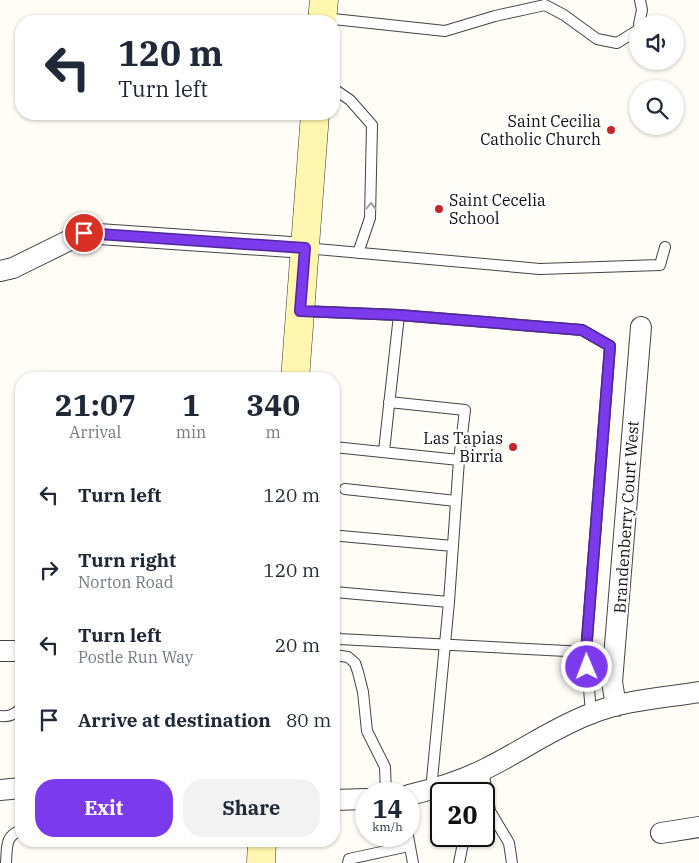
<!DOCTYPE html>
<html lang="en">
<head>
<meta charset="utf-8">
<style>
  :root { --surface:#fff; --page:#f2f2f3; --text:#1f2937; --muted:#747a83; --accent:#7c3aed }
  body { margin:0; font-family:"IBM Plex Serif",serif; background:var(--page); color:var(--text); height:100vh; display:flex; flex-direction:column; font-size:19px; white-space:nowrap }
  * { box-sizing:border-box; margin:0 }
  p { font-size:16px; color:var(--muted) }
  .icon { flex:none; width:28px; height:28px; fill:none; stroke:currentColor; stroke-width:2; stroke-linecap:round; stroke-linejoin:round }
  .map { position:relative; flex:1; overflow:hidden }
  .details { position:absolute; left:15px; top:372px; width:325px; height:475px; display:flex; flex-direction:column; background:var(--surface); border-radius:20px; box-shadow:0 1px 4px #0004 }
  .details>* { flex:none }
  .guide { position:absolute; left:15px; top:15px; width:325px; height:105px; border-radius:20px; box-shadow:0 1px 4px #0004; background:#fff; color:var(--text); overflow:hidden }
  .tools { position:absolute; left:629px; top:15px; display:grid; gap:10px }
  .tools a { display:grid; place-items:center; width:55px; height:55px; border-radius:50%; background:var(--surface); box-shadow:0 1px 4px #0004; font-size:25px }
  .speed { position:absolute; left:355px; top:782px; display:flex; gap:10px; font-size:25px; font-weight:700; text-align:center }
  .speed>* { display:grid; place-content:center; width:65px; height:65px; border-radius:50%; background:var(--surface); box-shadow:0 1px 4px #0004; line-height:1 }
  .speed small { font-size:12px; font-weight:400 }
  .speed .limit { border:2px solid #111; border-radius:8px; background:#fff; color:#111 }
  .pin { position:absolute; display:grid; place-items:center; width:42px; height:42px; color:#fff; margin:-21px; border:2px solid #fff; border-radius:50%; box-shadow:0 1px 5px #0007 }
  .me { position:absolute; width:55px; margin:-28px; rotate:359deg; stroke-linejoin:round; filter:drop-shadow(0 0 4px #0008) }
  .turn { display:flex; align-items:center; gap:18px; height:105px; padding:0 20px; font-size:22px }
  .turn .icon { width:65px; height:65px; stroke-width:2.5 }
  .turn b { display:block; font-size:35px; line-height:42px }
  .eta { display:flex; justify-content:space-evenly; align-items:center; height:85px; text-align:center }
  .eta b { font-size:30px; font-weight:800; line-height:35px }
  .action { display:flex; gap:10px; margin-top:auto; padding:10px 20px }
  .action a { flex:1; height:58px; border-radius:20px; background:var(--accent); color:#fff; font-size:20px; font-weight:800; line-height:58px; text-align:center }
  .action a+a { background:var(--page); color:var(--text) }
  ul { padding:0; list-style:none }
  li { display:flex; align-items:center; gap:15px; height:75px; padding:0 20px }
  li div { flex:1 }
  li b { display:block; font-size:19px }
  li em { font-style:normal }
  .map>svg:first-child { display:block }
</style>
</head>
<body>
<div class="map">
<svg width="699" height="863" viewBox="0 0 699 863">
  <rect width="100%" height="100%" fill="#fffdf5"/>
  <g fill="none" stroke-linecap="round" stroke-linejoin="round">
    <defs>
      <path id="service" d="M 324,18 L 445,31 L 495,16 L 545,5 L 564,15 L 597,39 L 617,43 L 638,30
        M 639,24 L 642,10 L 640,0
        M 334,89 L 350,100 L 372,125 L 370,218 L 358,253
        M 305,248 L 540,269 L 660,265 L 665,247
        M 302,311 L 399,315 L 582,330 L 610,346 L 586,652 L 591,713
        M 389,402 L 465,410 L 459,460
        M 334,447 L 459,460 L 449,602
        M 384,451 L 399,315
        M 345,489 L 456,501
        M 341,536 L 453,546
        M 334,592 L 449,602 L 431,790
        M 334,635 L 339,639 L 586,652
        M 334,655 L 348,657 L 355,663 L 358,672 L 363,692 L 367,731 L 385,767 L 386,794
        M 0,716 C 9,717 15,715 21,708
        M 483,770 L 490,811 L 509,843 L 512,863
        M 408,836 L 413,863
        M 6,863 C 7,849 5,834 21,831
        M 348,863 L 349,859 L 409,846
        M 459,863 L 463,843 L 468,836"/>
      <path id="minor" d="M 0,271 L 13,268 L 84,233 L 305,248
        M 0,651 L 21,651
        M 616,706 L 612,682 L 641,327
        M 0,790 L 21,788
        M 409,795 C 435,789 461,781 485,769 C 520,752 553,728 590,714 C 624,700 663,698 699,692
        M 334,800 L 366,799
        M 661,833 L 699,827"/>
      <path id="secondary" d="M 322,21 L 324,0
        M 295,379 L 315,114
        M 261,863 L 262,841"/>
    </defs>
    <use href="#service" stroke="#444" stroke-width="12"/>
    <use href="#minor" stroke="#444" stroke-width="22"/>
    <use href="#secondary" stroke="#333" stroke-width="29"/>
    <use href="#service" stroke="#fff" stroke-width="10"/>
    <use href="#minor" stroke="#fff" stroke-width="20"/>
    <use href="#secondary" stroke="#fff6b0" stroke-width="28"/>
  </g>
  <defs><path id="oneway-chevron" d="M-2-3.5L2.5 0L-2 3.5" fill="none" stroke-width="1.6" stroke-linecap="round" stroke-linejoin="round" transform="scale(1.25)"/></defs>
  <use stroke="#a0a0a0" href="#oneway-chevron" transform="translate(371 206) rotate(-89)"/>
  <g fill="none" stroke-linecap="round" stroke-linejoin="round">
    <defs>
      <path id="route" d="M 84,233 L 305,248 L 300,311 L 399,315 L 582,330 L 610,346 L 586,652 L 587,667"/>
    </defs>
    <use href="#route" stroke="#51269a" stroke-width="12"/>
    <use href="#route" stroke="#7c3aed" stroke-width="9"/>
  </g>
  <g fill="#c4262e" stroke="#fff" stroke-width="2">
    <circle cx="611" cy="130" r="5"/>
    <circle cx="439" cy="209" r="5"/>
    <circle cx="513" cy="447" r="5"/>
  </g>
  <g text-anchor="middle" stroke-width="5" stroke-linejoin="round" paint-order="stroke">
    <g font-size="16" fill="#111" stroke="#fff" text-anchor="end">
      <text x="601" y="127">Saint Cecilia<tspan x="601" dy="18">Catholic Church</tspan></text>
      <text x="449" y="206" text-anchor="start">Saint Cecelia<tspan x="449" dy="18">School</tspan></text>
      <text x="503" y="444">Las Tapias<tspan x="503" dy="18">Birria</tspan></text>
    </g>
    <g font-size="16" fill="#111" stroke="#fff">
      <text transform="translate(626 517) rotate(-86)" y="6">Brandenberry Court West</text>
    </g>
  </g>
</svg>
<div class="tools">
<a><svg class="icon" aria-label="sound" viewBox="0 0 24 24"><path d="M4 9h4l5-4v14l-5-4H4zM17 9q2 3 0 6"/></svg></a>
<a><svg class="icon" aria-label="search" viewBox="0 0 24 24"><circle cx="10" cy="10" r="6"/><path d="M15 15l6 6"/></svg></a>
</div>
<div class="speed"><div>14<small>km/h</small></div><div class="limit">20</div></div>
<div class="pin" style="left:84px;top:233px;background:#d93025"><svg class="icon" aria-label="arrive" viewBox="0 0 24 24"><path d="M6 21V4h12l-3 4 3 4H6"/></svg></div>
<svg class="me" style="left:587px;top:667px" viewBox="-20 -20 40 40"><circle r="17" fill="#7c3aed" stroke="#fff" stroke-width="3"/><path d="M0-11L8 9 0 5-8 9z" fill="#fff"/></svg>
<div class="guide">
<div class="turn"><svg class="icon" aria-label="left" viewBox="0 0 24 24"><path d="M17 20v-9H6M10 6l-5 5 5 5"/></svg><div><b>120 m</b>Turn left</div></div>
</div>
<section class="details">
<div class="eta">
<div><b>21:07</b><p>Arrival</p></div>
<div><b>1</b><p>min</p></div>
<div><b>340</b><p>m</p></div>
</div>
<ul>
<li><svg class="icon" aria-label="left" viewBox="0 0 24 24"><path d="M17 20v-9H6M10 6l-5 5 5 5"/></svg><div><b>Turn left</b></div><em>120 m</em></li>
<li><svg class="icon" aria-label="right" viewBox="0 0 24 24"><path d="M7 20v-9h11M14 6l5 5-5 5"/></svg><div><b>Turn right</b><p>Norton Road</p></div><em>120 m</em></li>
<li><svg class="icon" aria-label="left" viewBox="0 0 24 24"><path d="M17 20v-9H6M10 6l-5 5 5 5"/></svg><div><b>Turn left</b><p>Postle Run Way</p></div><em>20 m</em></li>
<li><svg class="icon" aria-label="arrive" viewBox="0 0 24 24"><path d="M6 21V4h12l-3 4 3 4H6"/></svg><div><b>Arrive at destination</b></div><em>80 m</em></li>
</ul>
<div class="action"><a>Exit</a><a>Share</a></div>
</section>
</div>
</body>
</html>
